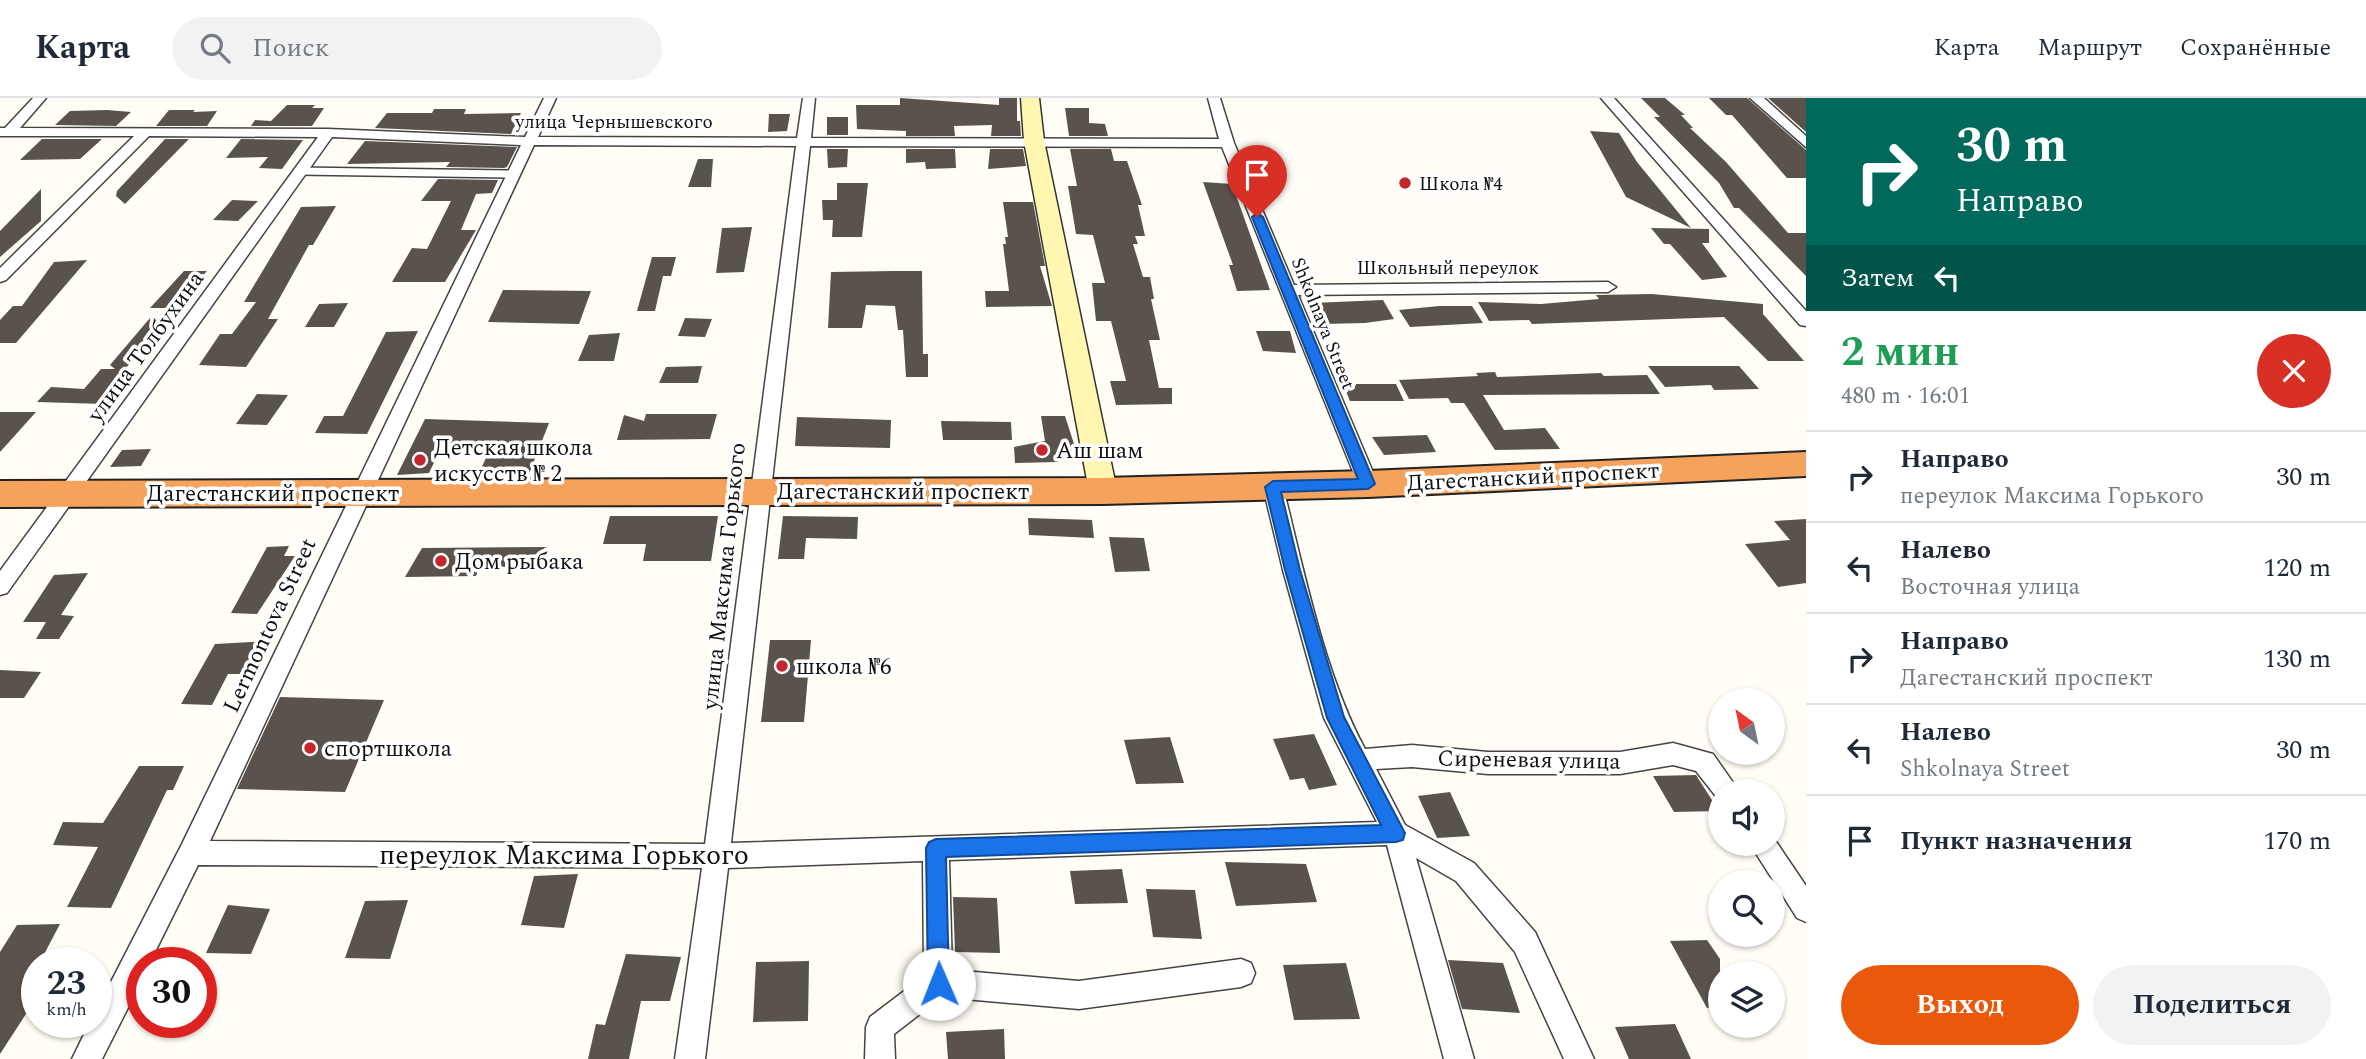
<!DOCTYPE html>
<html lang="ru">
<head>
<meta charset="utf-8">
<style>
  :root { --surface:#fff; --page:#f2f2f3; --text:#1f2937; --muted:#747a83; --line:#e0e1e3; --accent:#ea580c }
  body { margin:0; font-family:Spectral,serif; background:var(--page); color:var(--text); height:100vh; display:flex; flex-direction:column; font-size:26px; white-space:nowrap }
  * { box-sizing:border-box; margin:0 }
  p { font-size:23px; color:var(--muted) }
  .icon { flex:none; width:38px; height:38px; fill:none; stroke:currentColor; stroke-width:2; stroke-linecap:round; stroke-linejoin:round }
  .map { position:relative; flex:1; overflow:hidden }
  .side { display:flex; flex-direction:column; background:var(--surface); width:560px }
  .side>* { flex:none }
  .banner { background:#00695c; color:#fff; overflow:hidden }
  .needle { width:46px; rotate:327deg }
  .buttons { position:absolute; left:1708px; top:590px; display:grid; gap:14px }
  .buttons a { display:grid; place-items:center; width:77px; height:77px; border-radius:50%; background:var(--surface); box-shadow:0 2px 5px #0004; font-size:35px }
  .speed { position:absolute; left:21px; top:849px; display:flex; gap:14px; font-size:35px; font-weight:700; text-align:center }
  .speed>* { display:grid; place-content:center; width:91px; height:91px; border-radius:50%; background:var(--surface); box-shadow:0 2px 5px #0004; line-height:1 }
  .speed small { font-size:18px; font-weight:400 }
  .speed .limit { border:10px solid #d22; background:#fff; color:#111 }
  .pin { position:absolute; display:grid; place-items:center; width:60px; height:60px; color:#fff; margin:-72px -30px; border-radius:50% 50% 50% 0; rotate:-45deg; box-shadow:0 0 7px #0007 }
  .pin .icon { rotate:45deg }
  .me { position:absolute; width:77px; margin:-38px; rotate:359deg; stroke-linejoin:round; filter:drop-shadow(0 0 5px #0008) }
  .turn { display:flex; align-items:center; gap:24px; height:147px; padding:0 35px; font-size:32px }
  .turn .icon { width:91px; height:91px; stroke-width:2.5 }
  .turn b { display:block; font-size:49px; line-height:60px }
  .then { display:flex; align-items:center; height:66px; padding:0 35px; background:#0003; gap:14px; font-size:26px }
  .round { display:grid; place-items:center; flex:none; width:74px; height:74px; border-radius:37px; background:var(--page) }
  .summary { display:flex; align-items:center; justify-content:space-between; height:119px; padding:0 35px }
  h1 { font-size:42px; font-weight:700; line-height:52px; color:#1e9e55 }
  .action { display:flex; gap:14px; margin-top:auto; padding:14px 35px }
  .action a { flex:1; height:80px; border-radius:42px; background:var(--accent); color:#fff; font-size:28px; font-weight:700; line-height:80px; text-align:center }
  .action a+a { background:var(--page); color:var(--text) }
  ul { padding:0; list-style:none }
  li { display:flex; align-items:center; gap:21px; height:91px; padding:0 35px; border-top:2px solid var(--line) }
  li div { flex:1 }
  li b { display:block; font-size:26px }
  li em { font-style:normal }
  header { display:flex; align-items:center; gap:42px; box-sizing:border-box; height:98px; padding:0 35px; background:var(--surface); border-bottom:2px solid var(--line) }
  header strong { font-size:33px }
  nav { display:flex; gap:38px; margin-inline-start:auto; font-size:24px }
  .search { width:490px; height:63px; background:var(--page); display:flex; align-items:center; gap:18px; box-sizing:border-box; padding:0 24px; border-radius:38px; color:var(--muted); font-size:26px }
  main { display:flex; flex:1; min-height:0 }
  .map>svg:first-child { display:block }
</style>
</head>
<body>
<header>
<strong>Карта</strong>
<div class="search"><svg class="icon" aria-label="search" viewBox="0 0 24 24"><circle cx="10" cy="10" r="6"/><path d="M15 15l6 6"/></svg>Поиск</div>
<nav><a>Карта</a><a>Маршрут</a><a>Сохранённые</a></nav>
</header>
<main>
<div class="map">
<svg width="1806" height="961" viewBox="0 0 1806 961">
  <rect width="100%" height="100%" fill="#fffdf5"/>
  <path fill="#5a524d" d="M 900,0 L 999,7 L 999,0 L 1017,0 L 1017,23 L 1020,23 L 1021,38 L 991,38 L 992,27 L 954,28 L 955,38 L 906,38 L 906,33 L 857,31 L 856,7 L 900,7 Z
    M 1641,0 L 1665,0 L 1685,17 L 1681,17 L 1693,30 L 1690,30 L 1726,64 L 1788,135 L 1806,135 L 1806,178 L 1739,110 L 1734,110 L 1719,85 L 1654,19 L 1660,19 Z
    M 1709,0 L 1747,0 L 1806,52 L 1806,80 L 1787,80 L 1732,17 L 1726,17 Z
    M 1768,0 L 1806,0 L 1806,34 Z
    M 287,7 L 315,7 L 312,10 L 324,10 L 312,28 L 251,28 L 255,22 L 271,23 Z
    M 1065,10 L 1089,10 L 1089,25 L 1105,26 L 1108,38 L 1069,38 Z
    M 434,11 L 466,11 L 464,16 L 521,15 L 511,36 L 375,30 L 387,15 L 432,15 Z
    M 107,12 L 131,14 L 116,28 L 55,27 L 70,13 Z
    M 169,12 L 195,12 L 193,14 L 217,13 L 207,28 L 156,28 Z
    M 769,16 L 790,16 L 787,33 L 768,34 Z
    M 827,19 L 848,19 L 848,37 L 827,37 Z
    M 1590,33 L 1619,35 L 1637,64 L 1691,130 L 1626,99 Z
    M 42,41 L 102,41 L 80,61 L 20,62 Z
    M 165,41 L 189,41 L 125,106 L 116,98 L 117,93 Z
    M 241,41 L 303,42 L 282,71 L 259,70 L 268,59 L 226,60 Z
    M 365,43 L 517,49 L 507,69 L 504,70 L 446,69 L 450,64 L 347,66 Z
    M 827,51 L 848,51 L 847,69 L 828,70 Z
    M 906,51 L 955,51 L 956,70 L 926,71 L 925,64 L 906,65 Z
    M 990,51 L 1023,51 L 1026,68 L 988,71 Z
    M 1070,51 L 1111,51 L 1114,63 L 1127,63 L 1142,107 L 1138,107 L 1145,138 L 1135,138 L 1138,146 L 1133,146 L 1143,179 L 1150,179 L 1154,201 L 1151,201 L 1160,242 L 1149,242 L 1159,290 L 1172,290 L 1172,306 L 1116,307 L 1110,283 L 1126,283 L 1111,223 L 1096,223 L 1092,185 L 1105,185 L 1093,137 L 1076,136 L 1068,88 L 1077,88 Z
    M 698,61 L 713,61 L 711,89 L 688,89 Z
    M 438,81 L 498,82 L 492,95 L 476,96 L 461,132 L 476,132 L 445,184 L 392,184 L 412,150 L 427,151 L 451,103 L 421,103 Z
    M 1203,84 L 1232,86 L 1270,192 L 1237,193 L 1229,167 L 1233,167 Z
    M 837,85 L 868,85 L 862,139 L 832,139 L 833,122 L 823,122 L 822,102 L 837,102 Z
    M 41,91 L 41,123 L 0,159 L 0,133 Z
    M 232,102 L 258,103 L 238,123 L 213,122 Z
    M 1003,104 L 1033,104 L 1045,168 L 1040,168 L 1052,208 L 986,209 L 985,193 L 1009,193 L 1003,146 L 1006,146 L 1005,139 L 1008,139 Z
    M 336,108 L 313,147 L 309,147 L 268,221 L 278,221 L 246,269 L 199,267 L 220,236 L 232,236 L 256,204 L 244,204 L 301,109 Z
    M 752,129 L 744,174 L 716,175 L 722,130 Z
    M 1651,130 L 1709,131 L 1709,145 L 1702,145 L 1727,179 L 1702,182 L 1670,146 L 1664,146 Z
    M 652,159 L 676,159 L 671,178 L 663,178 L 655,213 L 637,213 Z
    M 87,162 L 16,245 L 0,245 L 0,222 L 13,208 L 22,208 L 54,164 Z
    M 184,173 L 207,173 L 174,210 L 150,210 Z
    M 894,173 L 922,173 L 923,256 L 928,256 L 928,279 L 906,279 L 903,232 L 898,232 L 895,208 L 866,207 L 862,230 L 828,230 L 831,174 Z
    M 503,192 L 591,193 L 579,226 L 488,224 Z
    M 1652,196 L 1763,206 L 1763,216 L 1804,263 L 1768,263 L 1724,219 L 1532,226 L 1529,222 L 1489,223 L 1478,204 L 1541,206 L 1599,201 L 1596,197 Z
    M 1383,202 L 1394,221 L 1365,225 L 1323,226 L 1312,205 Z
    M 348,205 L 334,229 L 305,229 L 319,206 Z
    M 1439,208 L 1472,208 L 1483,225 L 1410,229 L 1399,212 Z
    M 150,220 L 171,220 L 124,272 L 132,273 L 104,306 L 37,304 L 51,289 L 84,291 L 101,271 L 115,271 L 110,267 Z
    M 685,220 L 712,221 L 705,239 L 678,238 Z
    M 418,233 L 367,336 L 315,335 L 324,318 L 343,318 L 386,234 Z
    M 1256,233 L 1290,233 L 1296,255 L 1263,253 Z
    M 620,235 L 614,263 L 578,263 L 589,237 Z
    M 702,268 L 698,285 L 659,285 L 666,269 Z
    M 1648,268 L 1739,268 L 1759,291 L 1714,292 L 1711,287 L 1665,289 Z
    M 1495,274 L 1497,279 L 1601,275 L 1604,278 L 1647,277 L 1660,296 L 1483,297 L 1504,332 L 1545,330 L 1560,351 L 1495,352 L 1464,305 L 1451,305 L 1448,300 L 1409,301 L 1399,282 L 1478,278 L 1476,275 Z
    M 1343,286 L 1396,286 L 1404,303 L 1350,303 Z
    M 257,296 L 288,297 L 267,327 L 236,326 Z
    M 0,314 L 36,314 L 0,354 Z
    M 646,316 L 717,316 L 710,341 L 617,342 L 624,317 L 644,323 Z
    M 1041,318 L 1065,318 L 1075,349 L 1057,364 L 1015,365 L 1014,349 L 1045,343 Z
    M 797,319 L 891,322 L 890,350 L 795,348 Z
    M 425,321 L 549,325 L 529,376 L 479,375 L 492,347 L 442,348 L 429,375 L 397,377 Z
    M 941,323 L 1011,324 L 1012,342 L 943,342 Z
    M 1427,337 L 1436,354 L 1384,357 L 1372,339 Z
    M 151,351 L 141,368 L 110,369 L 122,352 Z
    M 610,418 L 718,418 L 711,463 L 643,463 L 646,446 L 603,446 Z
    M 783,418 L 858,419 L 857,441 L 806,440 L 804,461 L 778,461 Z
    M 1028,420 L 1092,422 L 1094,440 L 1029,437 Z
    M 1806,421 L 1806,485 L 1778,489 L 1745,446 L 1790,442 L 1774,423 Z
    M 1109,439 L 1144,440 L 1150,473 L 1115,474 Z
    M 289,448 L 284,458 L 295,458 L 257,516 L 231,515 L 267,449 Z
    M 547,449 L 543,470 L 480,468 L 476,478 L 405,479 L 422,450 Z
    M 88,475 L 61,517 L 74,518 L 59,541 L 36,541 L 46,524 L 23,524 L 54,477 Z
    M 770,542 L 811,542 L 804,624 L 761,624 Z
    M 269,543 L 252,576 L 228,576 L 212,607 L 181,606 L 215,546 Z
    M 0,572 L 41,574 L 24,600 L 0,600 Z
    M 280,599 L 384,602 L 345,694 L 237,691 Z
    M 1314,636 L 1337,687 L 1309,692 L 1304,680 L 1290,682 L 1273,641 Z
    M 1170,639 L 1184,685 L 1136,686 L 1124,642 Z
    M 139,668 L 184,668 L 173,692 L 167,692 L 111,810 L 67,809 L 98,749 L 53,747 L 63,724 L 103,725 Z
    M 1696,677 L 1719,713 L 1674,714 L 1653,678 Z
    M 1450,694 L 1470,738 L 1437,740 L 1418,698 Z
    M 1225,764 L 1306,766 L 1317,804 L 1236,808 Z
    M 1122,771 L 1128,805 L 1075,806 L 1070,773 Z
    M 578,776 L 564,830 L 521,827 L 534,778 Z
    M 1146,791 L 1195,792 L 1202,841 L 1153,839 Z
    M 953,799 L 997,800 L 1000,855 L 955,854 Z
    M 408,802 L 390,861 L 345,860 L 365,803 Z
    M 228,807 L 270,811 L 251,856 L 206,855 Z
    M 60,826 L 40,864 L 37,864 L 37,871 L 22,899 L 37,899 L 0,956 L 0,854 L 17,827 Z
    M 1707,842 L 1720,861 L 1720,908 L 1707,910 L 1670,843 Z
    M 626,856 L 681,859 L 670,903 L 641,903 L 629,961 L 588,961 L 596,926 L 605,927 Z
    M 1448,862 L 1503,865 L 1520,915 L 1462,911 Z
    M 809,863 L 808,923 L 753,924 L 756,864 Z
    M 1346,865 L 1360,921 L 1294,922 L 1283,867 Z
    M 1675,926 L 1691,961 L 1629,961 L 1615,929 Z
    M 1004,931 L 1005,961 L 948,961 L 946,934 Z"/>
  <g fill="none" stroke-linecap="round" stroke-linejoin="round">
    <defs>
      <path id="lane" d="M 298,73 L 513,76"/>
      <path id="street" d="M 33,0 L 46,0 L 20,30 L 328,31 L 525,39 L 544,0 L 556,0 L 538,39 L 797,40 L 803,0 L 815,0 L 811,40 L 1219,41 L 1208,0 L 1220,0 L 1234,45 L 1294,187 L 1608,184 L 1616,189 L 1608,194 L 1298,197 L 1378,386 L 1368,393 L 1358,386 L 1222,49 L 810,48 L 731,745 L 1377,724 L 1324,620 L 1283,472 L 1263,389 L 1273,382 L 1283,389 C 1304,473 1324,575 1365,651 L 1412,647 L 1488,654 L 1620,654 L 1673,645 L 1713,656 L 1739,693 L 1720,693 L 1718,701 L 1696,673 L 1673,667 L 1620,676 L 1488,676 L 1412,669 L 1376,671 L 1405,727 L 1474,765 L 1535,834 L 1594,961 L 1564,961 L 1515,854 L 1456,783 L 1416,760 L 1474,961 L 1444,961 L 1387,747 L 949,762 L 952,872 L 1079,883 L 1241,861 L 1251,865 L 1255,875 L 1251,885 L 1241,889 L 1079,911 L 942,899 L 894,936 L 895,961 L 865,961 L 866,929 L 870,919 L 924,878 L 923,763 L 728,770 L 705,961 L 675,961 L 702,770 L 198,767 L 150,864 L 142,864 L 142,882 L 102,961 L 72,961 L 90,924 L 96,924 L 96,913 L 182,746 L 521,47 L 332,39 L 7,495 L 0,497 L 0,473 L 318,39 L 149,38 L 6,182 L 0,184 L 0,170 L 134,38 L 0,38 L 0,30 L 5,30 ZM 534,47 L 796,48 L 705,746 L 210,743 Z
        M 1601,0 L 1614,0 L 1806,213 L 1806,228 L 1800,227 Z
        M 1750,0 L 1764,0 L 1806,38 L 1806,49 Z
        M 1773,739 L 1806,788 L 1806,824 L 1797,820 L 1750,746 L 1773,746 Z"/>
      <path id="secondary" d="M 1021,0 L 1039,0 L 1044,43 L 1117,393 L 1113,400 L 1103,403 L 1093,400 L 1089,393 L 1024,43 Z"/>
      <path id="highway" d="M 1806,354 L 1806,378 L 1368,399 L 1103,406 L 0,409 L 0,383 L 1103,380 L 1368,373 Z"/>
    </defs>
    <use href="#lane" stroke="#444" stroke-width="10"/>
    <use href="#street" stroke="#444" stroke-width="3"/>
    <use href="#secondary" stroke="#333" stroke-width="3"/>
    <use href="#highway" stroke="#222" stroke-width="4"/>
    <use href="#lane" stroke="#fff" stroke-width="7"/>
    <use href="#street" fill="#fff" fill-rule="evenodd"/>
    <use href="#secondary" fill="#fff6b0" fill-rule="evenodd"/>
    <use href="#highway" fill="#f5a25d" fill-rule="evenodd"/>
  </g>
  <path fill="#1a73e8" stroke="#114b97" stroke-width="2" d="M 1257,115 L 1263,119 L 1375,386 L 1368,391 L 1281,394 L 1300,472 L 1344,619 L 1405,735 L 1403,742 L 1396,744 L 946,759 L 949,886 L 946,893 L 939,896 L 931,893 L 928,886 L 926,750 L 929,744 L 936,741 L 1381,727 L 1327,620 L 1285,472 L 1265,389 L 1273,383 L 1358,381 L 1252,119 Z"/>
  <g fill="#c4262e" stroke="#fff" stroke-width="2.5">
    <circle cx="1405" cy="85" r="7"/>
    <circle cx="1042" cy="352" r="7"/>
    <circle cx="420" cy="362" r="7"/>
    <circle cx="441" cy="463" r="7"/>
    <circle cx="782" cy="568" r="7"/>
    <circle cx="310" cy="650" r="7"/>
  </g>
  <g text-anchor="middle" stroke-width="7" stroke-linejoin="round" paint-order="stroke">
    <g font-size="19" fill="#111" stroke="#fff">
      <text x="614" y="30">улица Чернышевского</text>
      <text x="1448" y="176">Школьный переулок</text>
      <text transform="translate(1324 225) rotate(68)" y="7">Shkolnaya Street</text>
    </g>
    <g font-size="19" fill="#111" stroke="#fff" text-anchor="start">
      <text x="1419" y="92">Школа №4</text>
    </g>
    <g font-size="23" fill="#111" stroke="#fff">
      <text transform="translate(145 248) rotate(-54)" y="8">улица Толбухина</text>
      <text transform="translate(1533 378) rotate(-3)" y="8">Дагестанский проспект</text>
      <text x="903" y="401">Дагестанский проспект</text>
      <text x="273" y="403">Дагестанский проспект</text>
      <text transform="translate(723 478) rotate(-84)" y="8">улица Максима Горького</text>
      <text transform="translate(269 527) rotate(-65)" y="8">Lermontova Street</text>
      <text transform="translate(1529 661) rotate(1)" y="8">Сиреневая улица</text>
    </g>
    <g font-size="23" fill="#111" stroke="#fff" text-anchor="start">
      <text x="434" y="357">Детская школа<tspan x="434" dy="26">искусств № 2</tspan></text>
      <text x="1056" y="360">Аш шам</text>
      <text x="455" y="471">Дом рыбака</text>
      <text x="796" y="576">школа №6</text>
      <text x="324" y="658">спортшкола</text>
    </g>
    <g font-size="28" fill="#111" stroke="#fff">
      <text x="564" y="766">переулок Максима Горького</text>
    </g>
  </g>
</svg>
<div class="buttons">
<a><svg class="needle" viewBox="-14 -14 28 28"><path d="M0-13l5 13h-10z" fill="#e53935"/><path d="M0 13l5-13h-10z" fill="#747a83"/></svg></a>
<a><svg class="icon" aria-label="sound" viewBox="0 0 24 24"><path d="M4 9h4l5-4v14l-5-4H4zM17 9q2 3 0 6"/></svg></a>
<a><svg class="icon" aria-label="search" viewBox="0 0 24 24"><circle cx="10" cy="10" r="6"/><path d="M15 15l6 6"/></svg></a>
<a><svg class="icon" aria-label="layers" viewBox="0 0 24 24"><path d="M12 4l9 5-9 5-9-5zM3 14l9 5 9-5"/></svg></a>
</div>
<div class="speed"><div>23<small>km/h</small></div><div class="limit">30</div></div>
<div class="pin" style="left:1257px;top:119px;background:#d93025"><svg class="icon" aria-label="arrive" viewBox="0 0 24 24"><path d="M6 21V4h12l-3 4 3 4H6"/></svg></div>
<svg class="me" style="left:939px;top:886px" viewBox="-20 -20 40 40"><circle r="19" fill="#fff"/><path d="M0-13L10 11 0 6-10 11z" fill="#1a73e8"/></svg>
</div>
<section class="side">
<div class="banner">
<div class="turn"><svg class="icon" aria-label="right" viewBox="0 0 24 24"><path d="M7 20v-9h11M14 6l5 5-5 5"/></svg><div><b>30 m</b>Направо</div></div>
<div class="then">Затем<svg class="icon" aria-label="left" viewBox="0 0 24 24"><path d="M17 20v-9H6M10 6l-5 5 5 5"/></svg></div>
</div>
<div class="summary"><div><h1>2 мин</h1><p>480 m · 16:01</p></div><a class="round" style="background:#d93025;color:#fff"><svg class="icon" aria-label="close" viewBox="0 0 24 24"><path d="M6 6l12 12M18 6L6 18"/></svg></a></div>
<ul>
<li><svg class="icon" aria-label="right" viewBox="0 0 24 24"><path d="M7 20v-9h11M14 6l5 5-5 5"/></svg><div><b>Направо</b><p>переулок Максима Горького</p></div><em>30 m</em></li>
<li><svg class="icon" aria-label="left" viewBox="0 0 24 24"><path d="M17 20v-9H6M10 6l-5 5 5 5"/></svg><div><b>Налево</b><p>Восточная улица</p></div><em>120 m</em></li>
<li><svg class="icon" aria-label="right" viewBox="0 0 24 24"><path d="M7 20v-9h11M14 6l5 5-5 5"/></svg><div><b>Направо</b><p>Дагестанский проспект</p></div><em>130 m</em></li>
<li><svg class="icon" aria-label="left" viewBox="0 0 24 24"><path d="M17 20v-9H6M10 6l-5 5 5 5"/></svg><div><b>Налево</b><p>Shkolnaya Street</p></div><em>30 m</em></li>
<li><svg class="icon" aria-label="arrive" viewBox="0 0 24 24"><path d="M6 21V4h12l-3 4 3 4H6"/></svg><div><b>Пункт назначения</b></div><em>170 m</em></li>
</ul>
<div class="action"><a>Выход</a><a>Поделиться</a></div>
</section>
</main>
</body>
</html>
